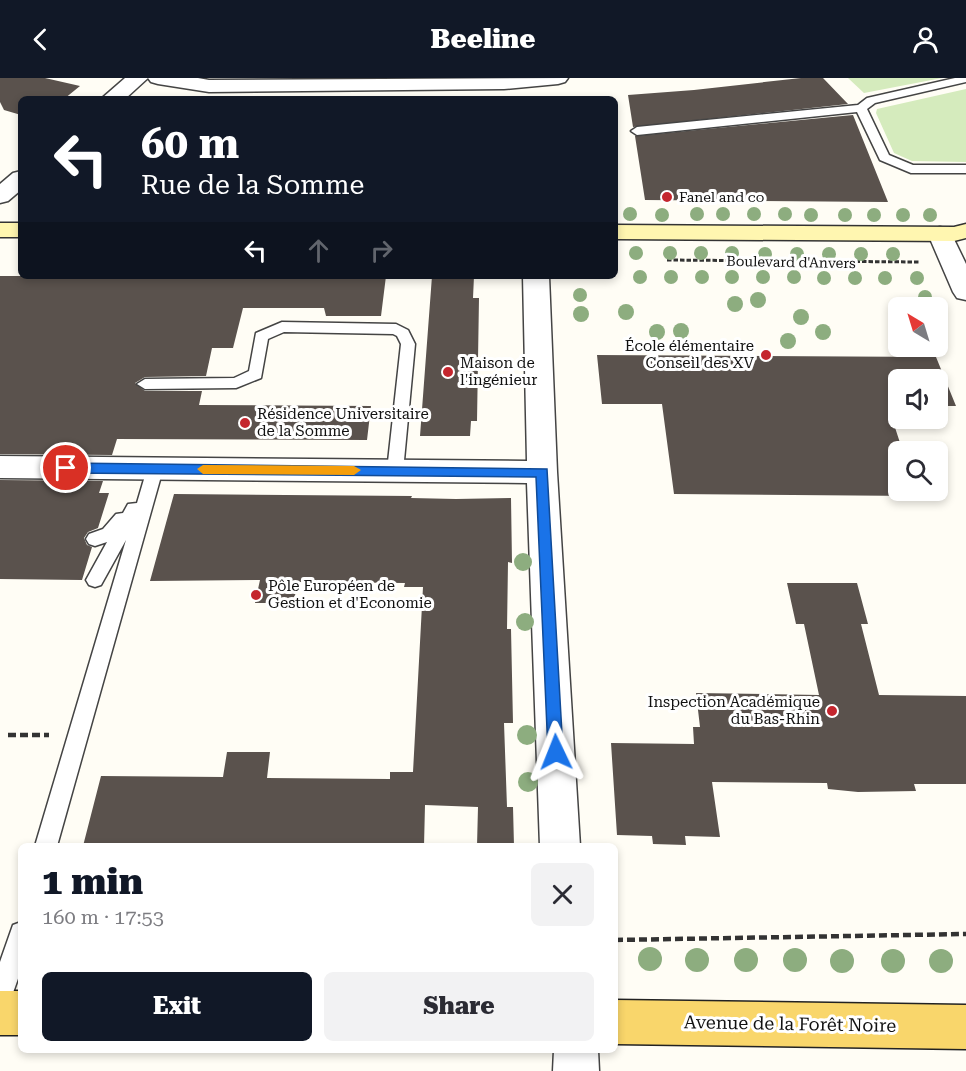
<!DOCTYPE html>
<html lang="en">
<head>
<meta charset="utf-8">
<style>
  :root { --surface:#fff; --page:#f2f2f3; --text:#2b2b33; --muted:#7c7c81; --accent:#111827 }
  body { margin:0; font-family:"Roboto Serif",serif; background:var(--page); color:var(--text); height:100vh; display:flex; flex-direction:column; font-size:22px; white-space:nowrap }
  * { box-sizing:border-box; margin:0 }
  p { font-size:20px; color:var(--muted) }
  .icon { flex:none; width:33px; height:33px; fill:none; stroke:currentColor; stroke-width:2; stroke-linecap:round; stroke-linejoin:round }
  .map { position:relative; flex:1; overflow:hidden }
  .details { position:absolute; left:18px; top:765px; width:600px; height:210px; display:flex; flex-direction:column; background:var(--surface); border-radius:9px; box-shadow:0 3px 9px #0003 }
  .details>* { flex:none }
  .guide { position:absolute; left:18px; top:18px; width:600px; height:183px; border-radius:9px; box-shadow:0 3px 9px #0003; background:#111827; color:#fff; overflow:hidden }
  .needle { width:39px; rotate:322deg }
  .tools { position:absolute; left:888px; top:219px; display:grid; gap:12px }
  .tools a { display:grid; place-items:center; width:60px; height:60px; border-radius:9px; background:var(--surface); box-shadow:0 3px 9px #0003; font-size:30px }
  .pin { position:absolute; display:grid; place-items:center; width:51px; height:51px; color:#fff; margin:-26px; border:3px solid #fff; border-radius:50%; box-shadow:0 2px 6px #0007 }
  .me { position:absolute; width:66px; margin:-33px; rotate:358deg; stroke-linejoin:round; filter:drop-shadow(0 0 4px #0008) }
  .turn { display:flex; align-items:center; gap:21px; height:126px; padding:0 24px; font-size:27px }
  .turn .icon { width:78px; height:78px; stroke-width:2.5 }
  .turn b { display:block; font-size:42px; line-height:51px }
  .lanes { display:flex; align-items:center; height:57px; padding:0 24px; background:#0003; justify-content:center; gap:30px; direction:ltr }
  .lanes .off { opacity:.35 }
  .round { display:grid; place-items:center; flex:none; width:63px; height:63px; border-radius:9px; background:var(--page) }
  .head { display:flex; align-items:center; justify-content:space-between; height:102px; padding:0 24px }
  h1 { font-size:36px; font-weight:800; line-height:45px; color:var(--accent) }
  .action { display:flex; gap:12px; margin-top:auto; padding:12px 24px }
  .action a { flex:1; height:69px; border-radius:9px; background:var(--accent); color:#fff; font-size:24px; font-weight:800; line-height:69px; text-align:center }
  .action a+a { background:var(--page); color:var(--text) }
  header { display:flex; justify-content:space-between; align-items:center; height:78px; padding:0 24px; background:var(--accent); color:#fff; font-size:27px; font-weight:800 }
  .map>svg:first-child { display:block }
</style>
</head>
<body>
<header><svg class="icon" aria-label="back" viewBox="0 0 24 24"><path d="M15 5l-7 7 7 7"/></svg>Beeline<svg class="icon" aria-label="person" viewBox="0 0 24 24"><circle cx="12" cy="8" r="4"/><path d="M4 21q1-7 8-7t8 7"/></svg></header>
<div class="map">
<svg width="966" height="993" viewBox="0 0 966 993">
  <rect width="100%" height="100%" fill="#fffdf5"/>
  <path fill="#d5ebbd" d="M 848,0 L 942,0 L 864,15 Z
    M 966,11 L 966,84 L 912,83 L 894,75 L 876,35 L 877,31 Z"/>
  <path fill="#5a524d" d="M 0,0 L 45,0 L 80,8 L 64,21 L 21,21 L 21,37 L 4,32 L 0,24 Z
    M 801,0 L 823,0 L 848,26 L 633,49 L 628,17 L 694,12 Z
    M 853,37 L 888,124 L 645,122 L 635,58 Z
    M 0,198 L 386,198 L 381,238 L 326,238 L 324,230 L 243,230 L 233,270 L 212,270 L 206,298 L 145,299 L 135,305 L 145,313 L 202,313 L 199,327 L 371,328 L 367,362 L 117,361 L 112,377 L 0,376 Z
    M 432,198 L 474,198 L 473,220 L 479,220 L 477,343 L 471,343 L 470,358 L 420,358 Z
    M 597,277 L 936,279 L 956,328 L 938,328 L 938,302 L 898,302 L 898,328 L 888,328 L 903,374 L 898,374 L 898,412 L 915,412 L 917,418 L 674,416 L 662,326 L 602,326 Z
    M 0,402 L 103,403 L 99,415 L 109,415 L 98,450 L 88,454 L 84,460 L 87,467 L 92,469 L 82,502 L 0,501 Z
    M 174,416 L 412,418 L 411,420 L 456,421 L 511,420 L 512,485 L 508,484 L 507,551 L 511,551 L 513,645 L 504,645 L 507,729 L 513,729 L 514,768 L 477,768 L 478,729 L 425,727 L 424,768 L 83,768 L 101,698 L 223,699 L 227,674 L 270,674 L 267,700 L 390,701 L 390,694 L 413,694 L 423,509 L 404,509 L 405,505 L 297,504 L 294,525 L 255,525 L 260,502 L 150,503 Z
    M 787,505 L 857,505 L 868,546 L 861,546 L 879,617 L 966,618 L 966,706 L 914,706 L 916,713 L 858,714 L 828,711 L 827,705 L 712,704 L 720,759 L 685,758 L 686,767 L 653,766 L 652,758 L 617,757 L 611,665 L 694,666 L 693,649 L 700,649 L 696,615 L 819,617 L 804,546 L 796,546 Z"/>
  <g fill="none" stroke-linecap="round" stroke-linejoin="round">
    <defs>
      <path id="service" d="M 955,0 L 966,0 L 966,4 L 875,25 L 867,31 L 889,77 L 913,87 L 966,87 L 966,95 L 911,95 L 880,82 L 857,34 L 637,57 L 631,53 L 637,49 L 858,27 L 867,20 Z
        M 282,244 L 396,246 L 408,252 L 415,266 L 403,393 L 401,397 L 389,397 L 387,393 L 401,266 L 397,258 L 393,256 L 284,254 L 268,261 L 261,300 L 236,310 L 145,311 L 137,306 L 145,301 L 234,300 L 249,293 L 256,255 Z
        M 155,385 L 161,387 L 163,391 L 57,768 L 35,768 L 126,462 L 101,507 L 95,509 L 89,507 L 86,502 L 107,464 L 95,468 L 89,466 L 86,461 L 89,456 L 103,451 L 116,436 L 123,435 L 128,426 L 137,425 L 147,391 L 149,387 Z
        M 21,844 L 21,892 L 8,929 L 0,933 L 0,884 L 13,847 Z"/>
      <path id="minor" d="M 125,0 L 198,0 L 209,2 L 568,0 L 565,4 L 558,6 L 504,11 L 209,14 L 158,6 L 151,4 L 148,0 L 125,21 L 101,21 Z
        M 21,93 L 21,112 L 8,123 L 0,125 L 0,106 L 13,95 Z
        M 940,149 L 949,151 L 966,186 L 966,222 L 957,220 L 953,214 L 928,156 L 931,151 Z
        M 523,198 L 549,198 L 557,394 L 580,768 L 540,768 L 527,405 L 0,400 L 0,378 L 527,383 Z
        M 554,972 L 598,972 L 599,993 L 553,993 Z"/>
      <path id="secondary" d="M 0,145 L 21,145 L 21,159 L 0,159 Z
        M 966,146 L 966,160 L 954,163 L 615,161 L 615,147 L 954,149 Z"/>
      <path id="primary" d="M 0,913 L 21,913 L 21,957 L 0,957 Z
        M 615,922 L 966,927 L 966,971 L 615,966 Z"/>
    </defs>
    <use href="#service" stroke="#444" stroke-width="3"/>
    <use href="#minor" stroke="#444" stroke-width="3"/>
    <use href="#secondary" stroke="#333" stroke-width="3"/>
    <use href="#primary" stroke="#222" stroke-width="3"/>
    <path stroke="#333" stroke-width="3" stroke-dasharray="4.5 2" stroke-linecap="butt" d="M 667,182 L 920,184"/>
    <path stroke="#333" stroke-width="4.5" stroke-dasharray="8 4" stroke-linecap="butt" d="M 8,657 L 49,657
      M 615,862 L 966,856"/>
    <use href="#service" fill="#fff" fill-rule="evenodd"/>
    <use href="#minor" fill="#fff" fill-rule="evenodd"/>
    <use href="#secondary" fill="#fff6b0" fill-rule="evenodd"/>
    <use href="#primary" fill="#f9d66b" fill-rule="evenodd"/>
  </g>
  <g fill="#8dad7f">
    <circle cx="630" cy="136" r="7"/>
    <circle cx="697" cy="136" r="7"/>
    <circle cx="723" cy="136" r="7"/>
    <circle cx="754" cy="136" r="7"/>
    <circle cx="785" cy="136" r="7"/>
    <circle cx="662" cy="137" r="7"/>
    <circle cx="811" cy="137" r="7"/>
    <circle cx="845" cy="137" r="7"/>
    <circle cx="874" cy="137" r="7"/>
    <circle cx="903" cy="137" r="7"/>
    <circle cx="930" cy="137" r="7"/>
    <circle cx="636" cy="175" r="7"/>
    <circle cx="670" cy="175" r="7"/>
    <circle cx="701" cy="175" r="7"/>
    <circle cx="732" cy="175" r="7"/>
    <circle cx="765" cy="176" r="7"/>
    <circle cx="797" cy="176" r="7"/>
    <circle cx="829" cy="176" r="7"/>
    <circle cx="861" cy="176" r="7"/>
    <circle cx="893" cy="176" r="7"/>
    <circle cx="640" cy="199" r="7"/>
    <circle cx="671" cy="199" r="7"/>
    <circle cx="702" cy="199" r="7"/>
    <circle cx="732" cy="199" r="7"/>
    <circle cx="763" cy="199" r="7"/>
    <circle cx="794" cy="199" r="7"/>
    <circle cx="824" cy="200" r="7"/>
    <circle cx="855" cy="200" r="7"/>
    <circle cx="885" cy="200" r="7"/>
    <circle cx="917" cy="200" r="7"/>
    <circle cx="580" cy="217" r="7"/>
    <circle cx="925" cy="219" r="7"/>
    <circle cx="758" cy="222" r="8"/>
    <circle cx="735" cy="226" r="8"/>
    <circle cx="626" cy="234" r="8"/>
    <circle cx="581" cy="236" r="8"/>
    <circle cx="801" cy="239" r="8"/>
    <circle cx="681" cy="253" r="8"/>
    <circle cx="657" cy="254" r="8"/>
    <circle cx="823" cy="254" r="8"/>
    <circle cx="788" cy="263" r="8"/>
    <circle cx="523" cy="484" r="9"/>
    <circle cx="525" cy="544" r="9"/>
    <circle cx="527" cy="657" r="10"/>
    <circle cx="528" cy="704" r="10"/>
    <circle cx="650" cy="881" r="12"/>
    <circle cx="697" cy="882" r="12"/>
    <circle cx="746" cy="882" r="12"/>
    <circle cx="795" cy="882" r="12"/>
    <circle cx="842" cy="883" r="12"/>
    <circle cx="893" cy="883" r="12"/>
    <circle cx="941" cy="883" r="12"/>
  </g>
  <path fill="#1a73e8" stroke="#114b97" stroke-width="1.5" d="M 66,385 L 547,391 L 563,674 L 561,679 L 556,681 L 550,679 L 548,674 L 536,399 L 66,395 L 60,390 Z"/>
  <path fill="#f59e0b" d="M 203,387 L 354,388 L 361,392 L 354,397 L 203,396 L 197,391 Z"/>
  <g fill="#c4262e" stroke="#fff" stroke-width="2">
    <circle cx="667" cy="119" r="6"/>
    <circle cx="766" cy="277" r="6"/>
    <circle cx="448" cy="294" r="6"/>
    <circle cx="245" cy="345" r="6"/>
    <circle cx="256" cy="517" r="6"/>
    <circle cx="832" cy="633" r="6"/>
  </g>
  <g text-anchor="middle" stroke-width="6" stroke-linejoin="round" paint-order="stroke">
    <g font-size="14" fill="#111" stroke="#fff" text-anchor="start">
      <text x="679" y="124">Fanel and co</text>
    </g>
    <g font-size="14" fill="#111" stroke="#fff">
      <text transform="translate(791 184) rotate(1)" y="5">Boulevard d'Anvers</text>
    </g>
    <g font-size="15" fill="#111" stroke="#fff" text-anchor="start">
      <text x="754" y="273" text-anchor="end">École élémentaire<tspan x="754" dy="17">Conseil des XV</tspan></text>
      <text x="460" y="290">Maison de<tspan x="460" dy="17">l'ingénieur</tspan></text>
      <text x="257" y="341">Résidence Universitaire<tspan x="257" dy="17">de la Somme</tspan></text>
      <text x="268" y="513">Pôle Européen de<tspan x="268" dy="17">Gestion et d'Economie</tspan></text>
      <text x="820" y="629" text-anchor="end">Inspection Académique<tspan x="820" dy="17">du Bas-Rhin</tspan></text>
    </g>
    <g font-size="18" fill="#111" stroke="#fff">
      <text transform="translate(790 946) rotate(1)" y="6">Avenue de la Forêt Noire</text>
    </g>
  </g>
</svg>
<div class="tools">
<a><svg class="needle" viewBox="-14 -14 28 28"><path d="M0-13l5 13h-10z" fill="#e53935"/><path d="M0 13l5-13h-10z" fill="#7c7c81"/></svg></a>
<a><svg class="icon" aria-label="sound" viewBox="0 0 24 24"><path d="M4 9h4l5-4v14l-5-4H4zM17 9q2 3 0 6"/></svg></a>
<a><svg class="icon" aria-label="search" viewBox="0 0 24 24"><circle cx="10" cy="10" r="6"/><path d="M15 15l6 6"/></svg></a>
</div>
<div class="pin" style="left:66px;top:390px;background:#d93025"><svg class="icon" aria-label="arrive" viewBox="0 0 24 24"><path d="M6 21V4h12l-3 4 3 4H6"/></svg></div>
<svg class="me" style="left:556px;top:674px" viewBox="-20 -20 40 40"><path d="M0-17L14 15 0 8-14 15z" fill="#1a73e8" stroke="#fff" stroke-width="4"/></svg>
<div class="guide">
<div class="turn"><svg class="icon" aria-label="left" viewBox="0 0 24 24"><path d="M17 20v-9H6M10 6l-5 5 5 5"/></svg><div><b>60 m</b>Rue de la Somme</div></div>
<div class="lanes"><svg class="icon" aria-label="left" viewBox="0 0 24 24"><path d="M17 20v-9H6M10 6l-5 5 5 5"/></svg><svg class="icon off" aria-label="ahead" viewBox="0 0 24 24"><path d="M12 20V5M6 11l6-6 6 6"/></svg><svg class="icon off" aria-label="right" viewBox="0 0 24 24"><path d="M7 20v-9h11M14 6l5 5-5 5"/></svg></div>
</div>
<section class="details">
<div class="head"><div><h1>1 min</h1><p>160 m · 17:53</p></div><a class="round"><svg class="icon" aria-label="close" viewBox="0 0 24 24"><path d="M6 6l12 12M18 6L6 18"/></svg></a></div>
<div class="action"><a>Exit</a><a>Share</a></div>
</section>
</div>
</body>
</html>
